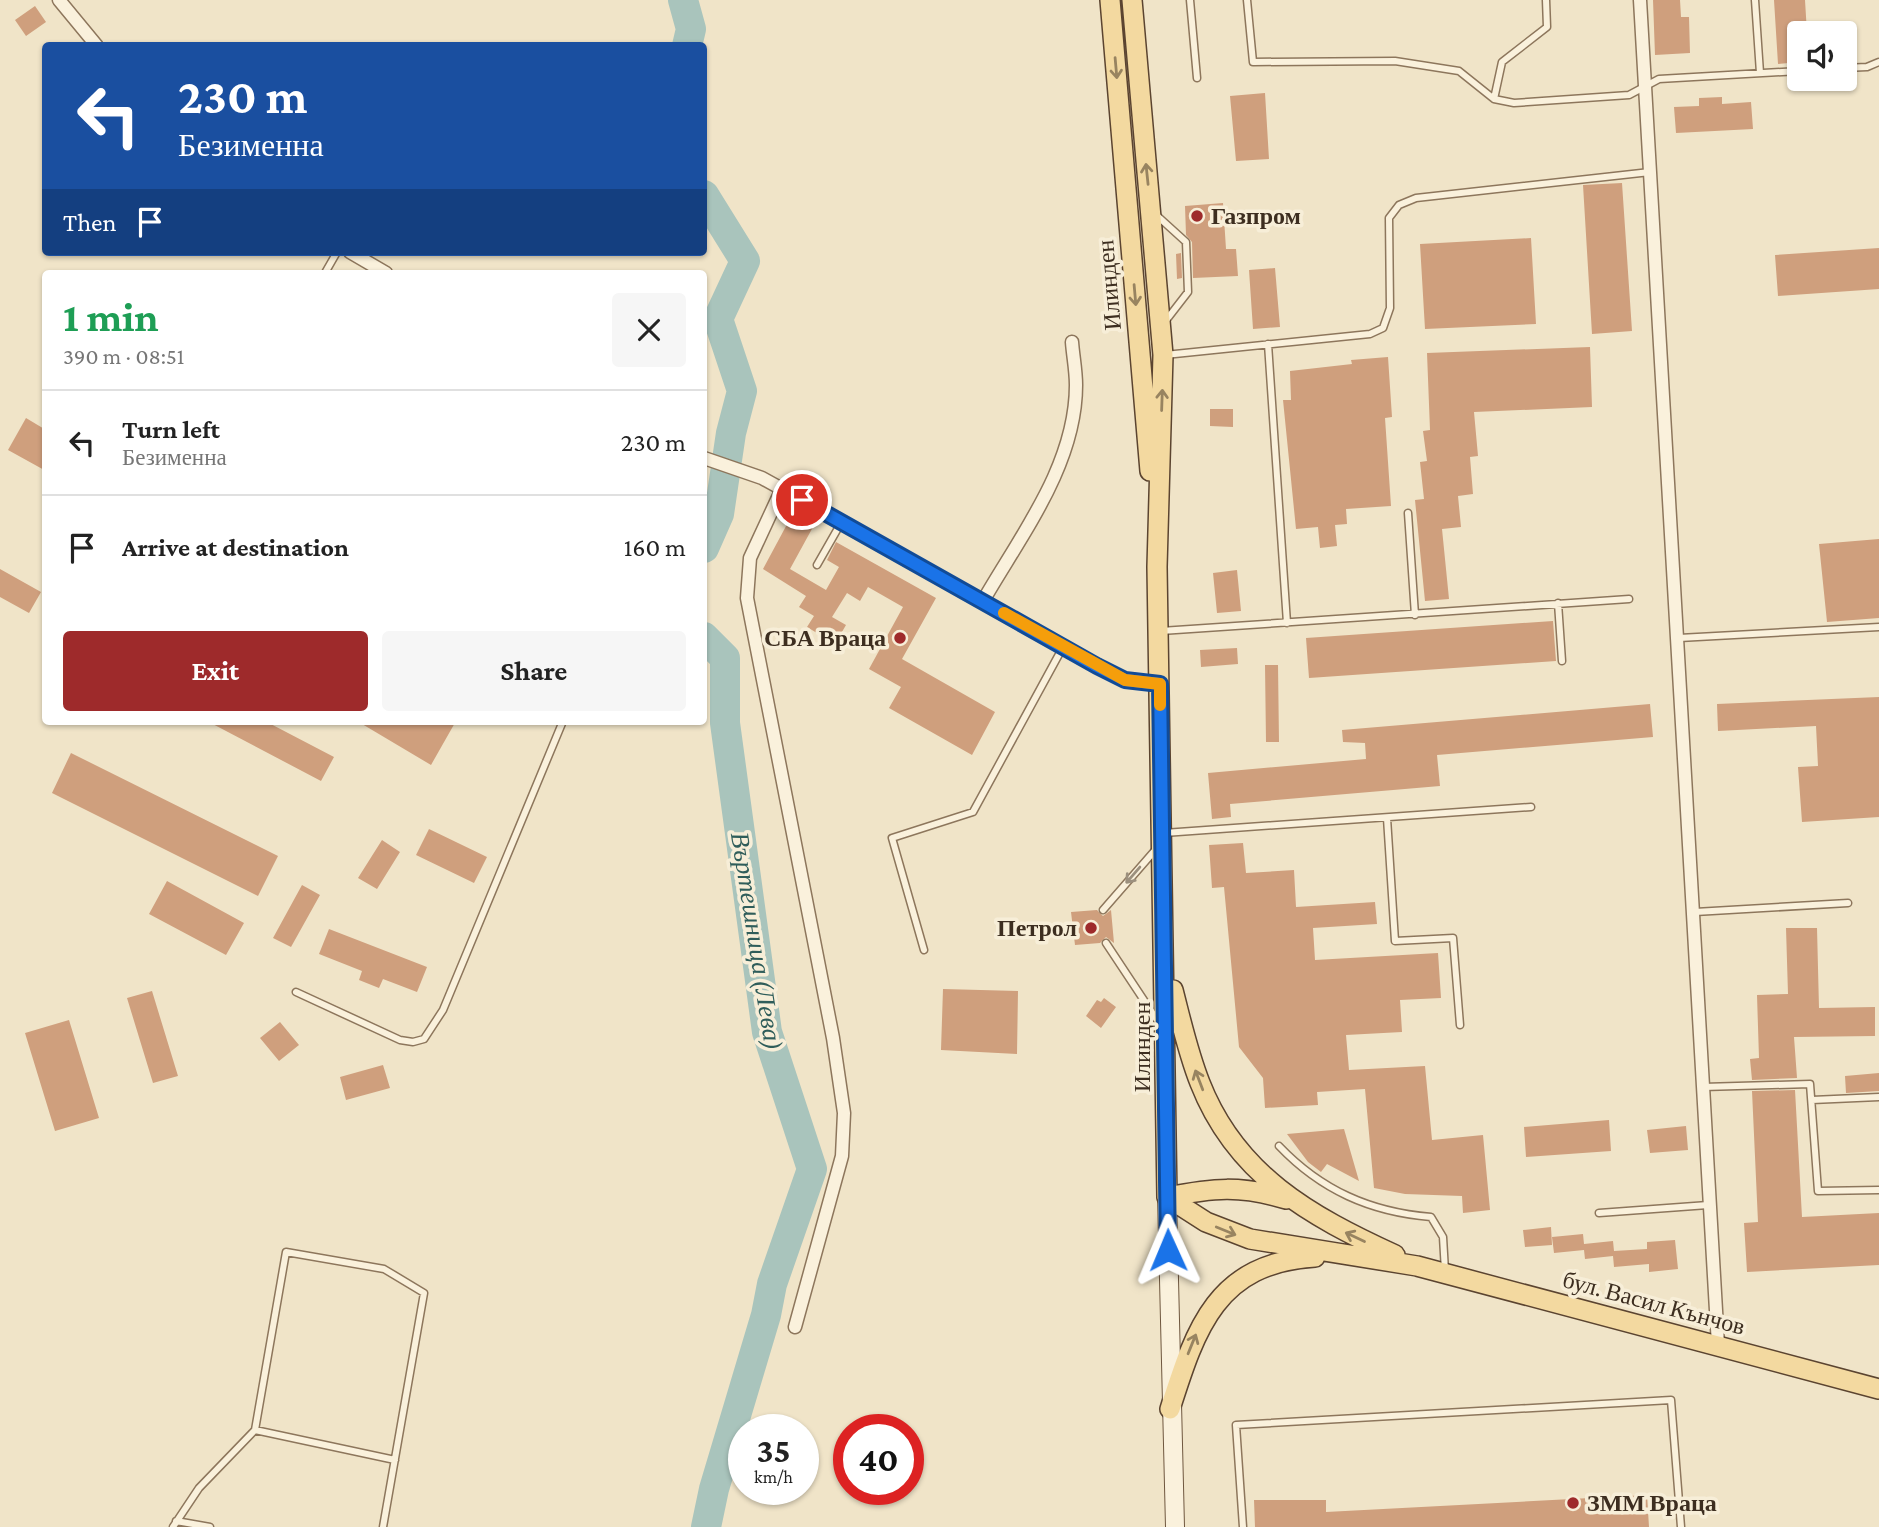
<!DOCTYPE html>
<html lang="en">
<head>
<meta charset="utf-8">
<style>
  :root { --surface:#fff; --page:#f6f6f6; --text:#222; --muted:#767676; --line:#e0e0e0; --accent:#9e2a2b }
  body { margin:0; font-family:"Crimson Pro",serif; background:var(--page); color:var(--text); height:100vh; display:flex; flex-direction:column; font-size:26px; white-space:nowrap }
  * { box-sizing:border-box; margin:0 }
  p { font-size:23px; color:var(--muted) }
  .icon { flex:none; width:38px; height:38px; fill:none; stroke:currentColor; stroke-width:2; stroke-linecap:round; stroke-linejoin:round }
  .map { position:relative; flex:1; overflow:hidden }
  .side { position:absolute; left:42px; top:270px; width:665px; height:455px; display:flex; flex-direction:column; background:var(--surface); border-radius:7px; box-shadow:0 2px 5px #0004 }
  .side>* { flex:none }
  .top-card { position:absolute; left:42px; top:42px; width:665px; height:214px; border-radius:7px; box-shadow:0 2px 5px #0004; background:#1a4fa0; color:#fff; overflow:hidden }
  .fabs { position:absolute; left:1787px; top:21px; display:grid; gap:14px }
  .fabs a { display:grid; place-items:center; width:70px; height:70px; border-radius:7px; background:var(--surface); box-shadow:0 2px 5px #0004; font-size:35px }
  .speed { position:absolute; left:728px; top:1414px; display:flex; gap:14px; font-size:35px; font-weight:700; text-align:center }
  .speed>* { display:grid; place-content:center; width:91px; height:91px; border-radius:50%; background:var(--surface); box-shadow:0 2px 5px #0004; line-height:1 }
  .speed small { font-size:18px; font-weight:400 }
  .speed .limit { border:10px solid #d22; background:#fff; color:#111 }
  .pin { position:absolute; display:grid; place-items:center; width:60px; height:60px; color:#fff; margin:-30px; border:4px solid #fff; border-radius:50%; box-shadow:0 2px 7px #0007 }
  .me { position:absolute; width:77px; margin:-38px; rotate:359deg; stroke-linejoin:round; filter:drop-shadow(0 0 5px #0008) }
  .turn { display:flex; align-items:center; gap:24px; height:147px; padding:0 21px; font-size:32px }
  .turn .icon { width:91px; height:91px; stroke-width:2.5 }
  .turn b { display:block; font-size:49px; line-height:60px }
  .then { display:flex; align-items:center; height:66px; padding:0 21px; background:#0003; gap:14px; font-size:26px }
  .round { display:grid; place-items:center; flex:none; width:74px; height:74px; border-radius:7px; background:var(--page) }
  .headline { display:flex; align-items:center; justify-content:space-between; height:119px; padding:0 21px }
  h1 { font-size:42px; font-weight:700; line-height:52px; color:#1e9e55 }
  .button { display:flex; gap:14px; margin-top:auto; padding:14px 21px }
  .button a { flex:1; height:80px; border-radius:7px; background:var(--accent); color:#fff; font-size:28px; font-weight:700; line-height:80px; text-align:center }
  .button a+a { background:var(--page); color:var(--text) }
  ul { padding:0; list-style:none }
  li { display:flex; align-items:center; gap:21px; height:105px; padding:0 21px; border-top:2px solid var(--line) }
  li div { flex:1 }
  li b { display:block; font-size:26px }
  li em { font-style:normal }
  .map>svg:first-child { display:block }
</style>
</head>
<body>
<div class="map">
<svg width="1879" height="1527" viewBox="0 0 1879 1527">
  <rect width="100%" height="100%" fill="#f0e4c8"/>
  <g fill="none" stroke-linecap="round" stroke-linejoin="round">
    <path stroke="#a9c4bc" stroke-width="30" d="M 683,0 L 691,29 L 687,46
      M 704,195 L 745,261 L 718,319 L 742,391 L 731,433 L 719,514 L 704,548
      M 704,637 L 725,658 L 725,723 L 767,1032 L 812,1169 L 772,1284 L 766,1315 L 714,1489 L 706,1527"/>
  </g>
  <path fill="#cf9f7d" d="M 1653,0 L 1680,0 L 1681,17 L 1689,17 L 1690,53 L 1655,55 Z
    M 1774,0 L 1805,0 L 1807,33 L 1799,33 L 1799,62 L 1778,64 Z
    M 35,6 L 46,22 L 26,36 L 15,20 Z
    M 1265,93 L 1269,159 L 1236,161 L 1230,96 Z
    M 1722,97 L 1722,104 L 1751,102 L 1753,129 L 1676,133 L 1674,107 L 1699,106 L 1699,98 Z
    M 1622,183 L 1632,331 L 1592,334 L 1583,185 Z
    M 1223,203 L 1226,249 L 1236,249 L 1238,276 L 1193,278 L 1192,242 L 1186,235 L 1185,206 Z
    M 1531,238 L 1536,324 L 1425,329 L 1420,244 Z
    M 1879,248 L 1879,289 L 1778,296 L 1775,255 Z
    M 1181,253 L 1182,278 L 1177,279 L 1176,254 Z
    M 1275,268 L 1280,327 L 1253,329 L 1249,270 Z
    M 1590,347 L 1592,407 L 1474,412 L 1478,456 L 1470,457 L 1473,494 L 1458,496 L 1461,527 L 1442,529 L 1449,599 L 1425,601 L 1415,500 L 1424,499 L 1420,462 L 1427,461 L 1423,431 L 1430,430 L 1427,353 Z
    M 1388,357 L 1392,417 L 1385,418 L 1391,506 L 1346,509 L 1347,524 L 1335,525 L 1337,546 L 1320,548 L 1318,527 L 1296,529 L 1283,400 L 1291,400 L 1290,371 L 1352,364 L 1351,360 Z
    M 1210,409 L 1233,409 L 1233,427 L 1210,426 Z
    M 26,418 L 46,430 L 46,471 L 8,450 Z
    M 792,515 L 813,527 L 790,569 L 826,590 L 839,567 L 827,560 L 836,542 L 936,598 L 902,659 L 995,712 L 972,755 L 889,708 L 901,687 L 869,669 L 903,607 L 868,587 L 860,601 L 847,593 L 832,617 L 846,625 L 835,644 L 807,627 L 814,616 L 799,607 L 806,596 L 763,569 Z
    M 1879,539 L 1879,618 L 1827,622 L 1819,544 Z
    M 0,569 L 41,592 L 29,613 L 0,597 Z
    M 1237,570 L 1241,611 L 1217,613 L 1213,573 Z
    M 1553,621 L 1556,661 L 1309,678 L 1306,638 Z
    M 1237,648 L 1238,664 L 1201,667 L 1200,650 Z
    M 1265,665 L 1278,665 L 1279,742 L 1266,742 Z
    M 1879,697 L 1879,817 L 1802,822 L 1798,767 L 1818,766 L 1816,726 L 1718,731 L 1717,704 Z
    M 1650,704 L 1653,737 L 1437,755 L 1440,786 L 1230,804 L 1231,817 L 1212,819 L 1208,773 L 1366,759 L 1365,743 L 1343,742 L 1342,730 Z
    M 207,721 L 265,721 L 334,757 L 321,781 Z
    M 357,721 L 456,721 L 431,765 Z
    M 71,753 L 278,856 L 258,896 L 52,793 Z
    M 429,829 L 487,857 L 474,883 L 416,855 Z
    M 382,840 L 400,852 L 377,889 L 358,878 Z
    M 1243,843 L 1246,873 L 1294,870 L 1296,907 L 1375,902 L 1377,924 L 1313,928 L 1315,960 L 1438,953 L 1441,998 L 1400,1000 L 1402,1032 L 1346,1035 L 1349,1070 L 1425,1066 L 1432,1140 L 1483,1135 L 1490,1210 L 1463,1213 L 1462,1196 L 1405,1194 L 1374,1188 L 1365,1089 L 1317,1092 L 1318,1105 L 1265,1108 L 1263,1078 L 1239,1047 L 1224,887 L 1212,888 L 1209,845 Z
    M 167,881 L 244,923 L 226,955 L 149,914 Z
    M 302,885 L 320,895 L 291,947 L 273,938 Z
    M 1097,910 L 1103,916 L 1111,910 L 1114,943 L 1106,937 L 1100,943 L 1075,945 L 1071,912 Z
    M 1786,928 L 1817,928 L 1819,1008 L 1875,1007 L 1875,1036 L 1794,1037 L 1797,1078 L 1752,1080 L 1750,1059 L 1759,1058 L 1757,995 L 1788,994 Z
    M 329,929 L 427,967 L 417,992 L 383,979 L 379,988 L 359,980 L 362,971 L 319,954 Z
    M 943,989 L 1018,991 L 1017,1054 L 941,1050 Z
    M 152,991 L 178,1076 L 153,1083 L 127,998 Z
    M 1104,998 L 1116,1007 L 1101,1028 L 1086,1016 L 1097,1000 L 1101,1002 Z
    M 69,1020 L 99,1118 L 55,1131 L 25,1033 Z
    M 280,1022 L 299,1045 L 279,1061 L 260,1038 Z
    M 383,1065 L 390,1088 L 346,1100 L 340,1077 Z
    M 1879,1073 L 1879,1091 L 1846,1093 L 1845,1076 Z
    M 1795,1090 L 1802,1217 L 1879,1213 L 1879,1265 L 1747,1272 L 1744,1223 L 1758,1222 L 1752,1091 Z
    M 1609,1120 L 1611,1151 L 1526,1157 L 1524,1127 Z
    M 1686,1126 L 1688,1150 L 1650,1153 L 1647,1130 Z
    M 1344,1129 L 1359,1181 L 1327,1164 L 1321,1172 L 1308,1162 L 1287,1134 Z
    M 1551,1227 L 1552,1245 L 1525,1247 L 1523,1230 Z
    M 1583,1234 L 1584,1244 L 1613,1241 L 1614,1251 L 1647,1249 L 1647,1242 L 1675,1240 L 1678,1269 L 1649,1272 L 1649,1264 L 1614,1267 L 1613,1256 L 1585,1259 L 1584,1250 L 1554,1253 L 1552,1237 Z
    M 1647,1495 L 1649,1527 L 1255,1527 L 1254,1500 L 1326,1500 L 1326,1512 Z"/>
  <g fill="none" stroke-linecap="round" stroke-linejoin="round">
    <defs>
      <path id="lane" d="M 1190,0 L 1197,78
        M 1247,0 L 1253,62 L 1395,61 L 1459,71 L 1494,99 L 1514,103 L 1629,95 L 1659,79 L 1799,71
        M 1755,0 L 1760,73
        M 1844,68 L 1867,67 L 1879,62
        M 1494,99 L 1502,62 L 1547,27 L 1546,0
        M 1154,213 L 1186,242 L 1188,292 L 1164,323
        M 325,273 L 337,252
        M 1268,344 L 1287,623
        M 1165,355 L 1370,334 L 1383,328 L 1390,308 L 1389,218 L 1399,205 L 1416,198 L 1650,172
        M 1408,513 L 1415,615
        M 817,565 L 841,523
        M 1558,603 L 1562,661
        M 1161,631 L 1629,599
        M 1679,638 L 1879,627
        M 1387,818 L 1395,941 L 1453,938 L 1460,1025
        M 1164,833 L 1531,807
        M 1103,910 L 1157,848
        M 1695,912 L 1848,903
        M 1106,943 L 1159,1023
        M 924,950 L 892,838 L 973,812 L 1063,647
        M 296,992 L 400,1040 L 413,1042 L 424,1039 L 443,1010 L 563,721
        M 1703,1087 L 1810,1084 L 1818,1191 L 1879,1190
        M 1812,1100 L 1879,1097
        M 1279,1146 C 1321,1190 1370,1212 1431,1217 L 1443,1237 L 1445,1271
        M 1599,1213 L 1708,1205
        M 255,1430 L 395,1460
        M 176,1521 L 210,1527
        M 173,1527 L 199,1488 L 255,1430 L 286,1252 L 384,1269 L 424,1293 L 383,1527
        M 1243,1527 L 1236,1425 L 1671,1400 L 1681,1527"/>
      <path id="street" d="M 59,0 L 97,46
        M 1640,0 L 1718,1345
        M 350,252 L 386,273
        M 704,458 L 762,478 L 782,489 L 1097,666 L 1125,680 L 1160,684
        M 782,489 L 750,558 L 747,598 L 833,1038 L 844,1113 L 842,1156 L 795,1327
        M 983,601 C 1021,535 1076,465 1076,385 C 1076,370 1073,356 1072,342"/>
      <path id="secondary" d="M 1167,1197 L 1175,1527"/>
      <path id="primary" d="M 1110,0 L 1150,471
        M 1132,0 L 1163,355 L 1157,567 L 1167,1197
        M 1173,990 C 1181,1021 1188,1053 1200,1083 C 1236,1175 1310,1216 1395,1255
        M 1167,1197 L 1206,1222 L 1250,1239 L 1417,1266 L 1879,1389
        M 1167,1197 C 1213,1188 1240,1185 1286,1199
        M 1170,1409 C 1196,1327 1217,1263 1315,1257"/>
    </defs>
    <use href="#lane" stroke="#8d765c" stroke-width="9"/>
    <use href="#street" stroke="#8d765c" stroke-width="15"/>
    <use href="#secondary" stroke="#6f573f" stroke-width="20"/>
    <use href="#primary" stroke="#5b4430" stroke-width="22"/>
    <use href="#lane" stroke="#faf1dc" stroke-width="6"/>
    <use href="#street" stroke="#faf1dc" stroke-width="12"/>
    <use href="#secondary" stroke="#faf1dc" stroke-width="18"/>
    <use href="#primary" stroke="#f3d9a0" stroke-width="19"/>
  </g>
  <defs><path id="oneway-shaft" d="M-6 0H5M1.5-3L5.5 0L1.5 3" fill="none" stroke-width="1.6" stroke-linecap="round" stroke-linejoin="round" transform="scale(1.75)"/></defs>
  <g stroke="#988460">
    <use href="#oneway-shaft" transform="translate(1116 68) rotate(85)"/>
    <use href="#oneway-shaft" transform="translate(1147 174) rotate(-96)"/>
    <use href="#oneway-shaft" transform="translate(1135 295) rotate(85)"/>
    <use href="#oneway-shaft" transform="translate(1162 400) rotate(-88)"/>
    <use href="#oneway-shaft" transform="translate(1199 1080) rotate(-111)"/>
    <use href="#oneway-shaft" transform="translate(1226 1231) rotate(22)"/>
    <use href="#oneway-shaft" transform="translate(1355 1237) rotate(-155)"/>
    <use href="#oneway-shaft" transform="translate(1192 1344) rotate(-68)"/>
  </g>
  <use stroke="#9c907e" href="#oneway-shaft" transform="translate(1133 875) rotate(131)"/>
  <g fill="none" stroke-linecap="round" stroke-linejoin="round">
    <defs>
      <path id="route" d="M 802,500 L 1097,666 L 1125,680 L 1160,684 L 1168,1250"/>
    </defs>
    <use href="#route" stroke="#114b97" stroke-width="18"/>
    <use href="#route" stroke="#1a73e8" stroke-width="12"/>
    <path stroke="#f59e0b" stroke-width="12" d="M 1004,613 L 1125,680 L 1160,684 L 1160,705"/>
  </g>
  <g fill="#9e2a2b" stroke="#f7eed8" stroke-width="2.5">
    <circle cx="1197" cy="216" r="7"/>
    <circle cx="900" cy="638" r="7"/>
    <circle cx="1091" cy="928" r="7"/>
    <circle cx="1573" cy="1503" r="7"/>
  </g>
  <g text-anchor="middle" stroke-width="7" stroke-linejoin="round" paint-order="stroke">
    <g font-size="24" font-weight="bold" fill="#3d2e20" stroke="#f7eed8" text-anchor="start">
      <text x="1211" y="224">Газпром</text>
      <text x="886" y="646" text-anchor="end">СБА Враца</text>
      <text x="1077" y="936" text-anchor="end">Петрол</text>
      <text x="1587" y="1511">ЗММ Враца</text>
    </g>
    <g font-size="24" fill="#3d2e20" stroke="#f7eed8">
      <text transform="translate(1109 285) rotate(-95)" y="8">Илинден</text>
      <text transform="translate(1142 1047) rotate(-90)" y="8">Илинден</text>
      <text transform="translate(1654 1303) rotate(15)" y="8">бул. Васил Кънчов</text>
    </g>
    <g font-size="26" font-style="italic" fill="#2f5d5a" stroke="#f7eed8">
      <text transform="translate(757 941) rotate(81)" y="9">Въртешница (Лева)</text>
    </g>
  </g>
</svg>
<div class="fabs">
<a><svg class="icon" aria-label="sound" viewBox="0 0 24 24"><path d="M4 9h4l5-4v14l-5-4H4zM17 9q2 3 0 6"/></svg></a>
</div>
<div class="speed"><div>35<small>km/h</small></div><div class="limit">40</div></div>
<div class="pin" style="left:802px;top:500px;background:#d93025"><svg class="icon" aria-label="arrive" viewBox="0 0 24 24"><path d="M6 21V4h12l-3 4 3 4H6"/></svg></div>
<svg class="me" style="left:1168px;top:1250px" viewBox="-20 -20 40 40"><path d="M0-17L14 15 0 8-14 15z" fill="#1a73e8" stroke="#fff" stroke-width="4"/></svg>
<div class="top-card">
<div class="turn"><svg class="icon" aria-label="left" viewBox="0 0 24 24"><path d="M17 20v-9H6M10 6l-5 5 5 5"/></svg><div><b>230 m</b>Безименна</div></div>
<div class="then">Then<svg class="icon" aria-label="arrive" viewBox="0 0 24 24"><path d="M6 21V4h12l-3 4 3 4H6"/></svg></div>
</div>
<section class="side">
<div class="headline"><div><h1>1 min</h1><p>390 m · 08:51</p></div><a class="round"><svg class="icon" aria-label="close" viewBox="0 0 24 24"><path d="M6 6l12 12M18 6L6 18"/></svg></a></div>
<ul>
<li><svg class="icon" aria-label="left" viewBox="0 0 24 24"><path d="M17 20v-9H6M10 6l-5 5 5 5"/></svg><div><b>Turn left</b><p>Безименна</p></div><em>230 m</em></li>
<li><svg class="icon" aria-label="arrive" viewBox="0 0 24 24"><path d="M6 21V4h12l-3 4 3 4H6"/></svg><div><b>Arrive at destination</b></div><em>160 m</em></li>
</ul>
<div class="button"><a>Exit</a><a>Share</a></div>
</section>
</div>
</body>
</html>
